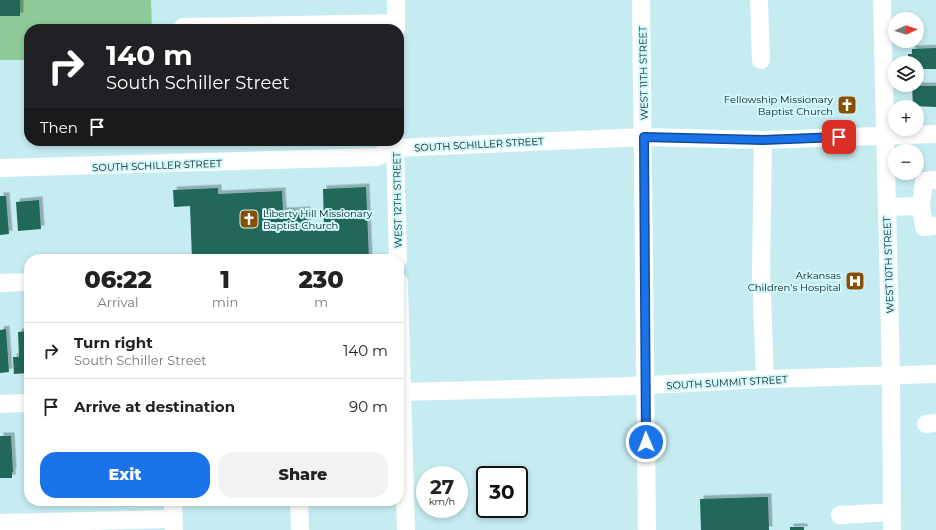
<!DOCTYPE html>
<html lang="en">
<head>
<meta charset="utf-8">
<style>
  :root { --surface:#fff; --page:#f2f2f2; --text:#222; --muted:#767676; --line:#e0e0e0; --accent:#1a73e8 }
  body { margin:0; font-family:Montserrat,sans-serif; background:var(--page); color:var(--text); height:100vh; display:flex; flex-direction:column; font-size:15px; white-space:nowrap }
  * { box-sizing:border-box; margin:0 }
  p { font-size:13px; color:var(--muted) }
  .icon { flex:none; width:22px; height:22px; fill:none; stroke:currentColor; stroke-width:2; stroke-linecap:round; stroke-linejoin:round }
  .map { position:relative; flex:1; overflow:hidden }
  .drawer { position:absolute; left:24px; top:254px; width:380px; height:252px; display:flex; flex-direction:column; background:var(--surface); border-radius:16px; box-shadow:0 2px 6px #0003 }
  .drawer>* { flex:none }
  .banner { position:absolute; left:24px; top:24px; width:380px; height:122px; border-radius:16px; box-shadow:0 2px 6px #0003; background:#202124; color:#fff; overflow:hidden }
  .needle { width:26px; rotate:86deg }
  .buttons { position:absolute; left:888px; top:12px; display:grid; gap:8px }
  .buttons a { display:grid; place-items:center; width:36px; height:36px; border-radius:50%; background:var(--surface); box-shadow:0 2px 6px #0003; font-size:20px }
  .speed { position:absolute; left:416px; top:466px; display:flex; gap:8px; font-size:20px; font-weight:700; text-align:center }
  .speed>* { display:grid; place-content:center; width:52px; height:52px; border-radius:50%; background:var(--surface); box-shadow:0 2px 6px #0003; line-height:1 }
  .speed small { font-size:10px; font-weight:400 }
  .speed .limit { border:2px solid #111; border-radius:6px; background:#fff; color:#111 }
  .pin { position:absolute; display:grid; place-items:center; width:34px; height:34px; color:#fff; margin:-17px; border-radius:8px; box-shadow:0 2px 6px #0006 }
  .me { position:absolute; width:44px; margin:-22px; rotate:359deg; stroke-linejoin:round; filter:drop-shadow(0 0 3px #0008) }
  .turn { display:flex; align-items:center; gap:14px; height:84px; padding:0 16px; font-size:18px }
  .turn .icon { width:52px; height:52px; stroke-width:2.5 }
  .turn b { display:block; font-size:28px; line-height:34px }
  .then { display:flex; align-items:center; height:38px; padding:0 16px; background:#0003; gap:8px; font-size:15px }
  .eta { display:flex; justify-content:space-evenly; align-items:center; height:68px; text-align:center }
  .eta b { font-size:24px; font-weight:800; line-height:28px }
  .action { display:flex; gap:8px; margin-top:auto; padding:8px 16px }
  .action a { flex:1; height:46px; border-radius:16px; background:var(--accent); color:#fff; font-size:16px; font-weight:800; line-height:46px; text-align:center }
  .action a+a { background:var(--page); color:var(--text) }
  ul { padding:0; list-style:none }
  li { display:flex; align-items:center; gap:12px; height:56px; padding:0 16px; border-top:1px solid var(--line) }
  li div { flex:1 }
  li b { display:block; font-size:15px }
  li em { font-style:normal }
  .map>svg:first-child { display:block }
</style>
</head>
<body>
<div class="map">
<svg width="936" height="530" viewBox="0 0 936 530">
  <defs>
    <filter id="shadow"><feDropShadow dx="3.5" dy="-3.5" stdDeviation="0" flood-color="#0004"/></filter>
  </defs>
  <rect width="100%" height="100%" fill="#c5ecf1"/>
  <path fill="#8ec998" d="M 0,0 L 151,0 L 152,29 L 29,29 L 29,60 L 0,60 Z"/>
  <path fill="#226759" filter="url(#shadow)" d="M 0,0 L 20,0 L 20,16 L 0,16 Z
    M 936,48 L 936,69 L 917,69 L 917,63 L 908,63 L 908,54 L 912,54 L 912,49 Z
    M 912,86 L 936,86 L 936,107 L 913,106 Z
    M 366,187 L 369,259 L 192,259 L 190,206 L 174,207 L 173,190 L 218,188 L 218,194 L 282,191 L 283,211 L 307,210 L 308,228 L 324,227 L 323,189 Z
    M 0,196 L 6,196 L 9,234 L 0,235 Z
    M 39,200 L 41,229 L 18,231 L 16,202 Z
    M 6,329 L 9,372 L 0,373 L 0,330 Z
    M 29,331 L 29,373 L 14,374 L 13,357 L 19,357 L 18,332 Z
    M 0,436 L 11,436 L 13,472 L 12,472 L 12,478 L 0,478 Z
    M 768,497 L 769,530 L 701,530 L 700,499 Z
    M 790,527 L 804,527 L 804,530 L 790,530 Z"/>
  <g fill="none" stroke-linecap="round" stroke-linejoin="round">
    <path stroke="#fff" stroke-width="18" d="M 641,0 L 647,530
      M 759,0 L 761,60
      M 882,0 L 891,375 L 892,530
      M 183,27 L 396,23
      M 396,29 L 396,0
      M 763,140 L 761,273 L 765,379
      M 395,141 L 398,259
      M 0,168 L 377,157 L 396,148 L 644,137 L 763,140 L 936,134
      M 936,180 L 924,181 L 921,206 L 924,227 L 936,226
      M 887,207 L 921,206
      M 399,282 L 406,530
      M 0,283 L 29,282
      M 399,392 L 631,386 L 765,379 L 936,374
      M 0,404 L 29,403
      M 926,424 L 936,423
      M 173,501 L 174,530
      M 299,501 L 300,530
      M 840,515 L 892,512
      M 0,523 L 174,519"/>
  </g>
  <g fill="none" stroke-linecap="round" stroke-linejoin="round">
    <defs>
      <path id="route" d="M 646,442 L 644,137 L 763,140 L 839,137"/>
    </defs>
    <use href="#route" stroke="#114b97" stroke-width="10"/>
    <use href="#route" stroke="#1a73e8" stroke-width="7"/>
  </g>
  <defs>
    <symbol id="church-square" viewBox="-11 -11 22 22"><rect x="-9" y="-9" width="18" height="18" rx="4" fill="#884f04" stroke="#d2f9fe"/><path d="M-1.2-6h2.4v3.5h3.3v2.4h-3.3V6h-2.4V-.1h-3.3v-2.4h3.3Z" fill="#fff"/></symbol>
    <symbol id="hospital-square" viewBox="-11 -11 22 22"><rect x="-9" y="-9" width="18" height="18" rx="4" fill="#884f04" stroke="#d2f9fe"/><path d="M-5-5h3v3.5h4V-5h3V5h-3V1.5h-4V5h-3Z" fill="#fff"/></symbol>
  </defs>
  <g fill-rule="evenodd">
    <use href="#church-square" x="836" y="94" width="22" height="22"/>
    <use href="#church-square" x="238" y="208" width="22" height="22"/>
    <use href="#hospital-square" x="844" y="270" width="22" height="22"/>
  </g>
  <g text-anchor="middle" stroke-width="4" stroke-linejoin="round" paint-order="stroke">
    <g font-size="10" fill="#0e1d1e" stroke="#d2f9fe">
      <text transform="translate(643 73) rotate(-91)" y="4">WEST 11TH STREET</text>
      <text transform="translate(479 144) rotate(-3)" y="4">SOUTH SCHILLER STREET</text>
      <text transform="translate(157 165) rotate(-2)" y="4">SOUTH SCHILLER STREET</text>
      <text transform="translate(397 200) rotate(-91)" y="4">WEST 12TH STREET</text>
      <text transform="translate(888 265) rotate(-92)" y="4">WEST 10TH STREET</text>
      <text transform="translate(727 382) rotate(-3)" y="4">SOUTH SUMMIT STREET</text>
    </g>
    <g font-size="10" fill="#0e1d1e" stroke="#d2f9fe" text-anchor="end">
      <text x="833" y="103">Fellowship Missionary<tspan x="833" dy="12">Baptist Church</tspan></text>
      <text x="263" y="217" text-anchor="start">Liberty Hill Missionary<tspan x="263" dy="12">Baptist Church</tspan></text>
      <text x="841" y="279">Arkansas<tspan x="841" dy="12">Children's Hospital</tspan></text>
    </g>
  </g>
</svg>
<div class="buttons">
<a><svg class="needle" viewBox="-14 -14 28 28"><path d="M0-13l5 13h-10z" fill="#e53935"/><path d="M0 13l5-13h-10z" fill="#767676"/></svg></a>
<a><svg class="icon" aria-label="layers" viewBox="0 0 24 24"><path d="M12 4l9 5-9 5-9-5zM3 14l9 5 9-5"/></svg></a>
<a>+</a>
<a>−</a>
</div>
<div class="speed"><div>27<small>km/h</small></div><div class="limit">30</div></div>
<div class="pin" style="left:839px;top:137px;background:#d93025"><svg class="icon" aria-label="arrive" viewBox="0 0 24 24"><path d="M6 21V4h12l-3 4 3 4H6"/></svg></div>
<svg class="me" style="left:646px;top:442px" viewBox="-20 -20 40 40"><circle r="17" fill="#1a73e8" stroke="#fff" stroke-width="3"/><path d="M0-11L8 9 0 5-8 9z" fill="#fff"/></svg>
<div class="banner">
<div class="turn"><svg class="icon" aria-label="right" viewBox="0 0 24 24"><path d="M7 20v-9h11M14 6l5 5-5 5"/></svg><div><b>140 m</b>South Schiller Street</div></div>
<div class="then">Then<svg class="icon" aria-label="arrive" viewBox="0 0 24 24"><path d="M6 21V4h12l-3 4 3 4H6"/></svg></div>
</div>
<section class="drawer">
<div class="eta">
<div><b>06:22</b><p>Arrival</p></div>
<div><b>1</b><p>min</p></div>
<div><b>230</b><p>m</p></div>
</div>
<ul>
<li><svg class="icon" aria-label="right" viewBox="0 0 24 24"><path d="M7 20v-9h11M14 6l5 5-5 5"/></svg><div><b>Turn right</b><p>South Schiller Street</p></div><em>140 m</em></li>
<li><svg class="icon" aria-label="arrive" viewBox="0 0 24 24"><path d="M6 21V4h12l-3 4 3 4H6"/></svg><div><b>Arrive at destination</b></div><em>90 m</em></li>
</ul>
<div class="action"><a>Exit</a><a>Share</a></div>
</section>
</div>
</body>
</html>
